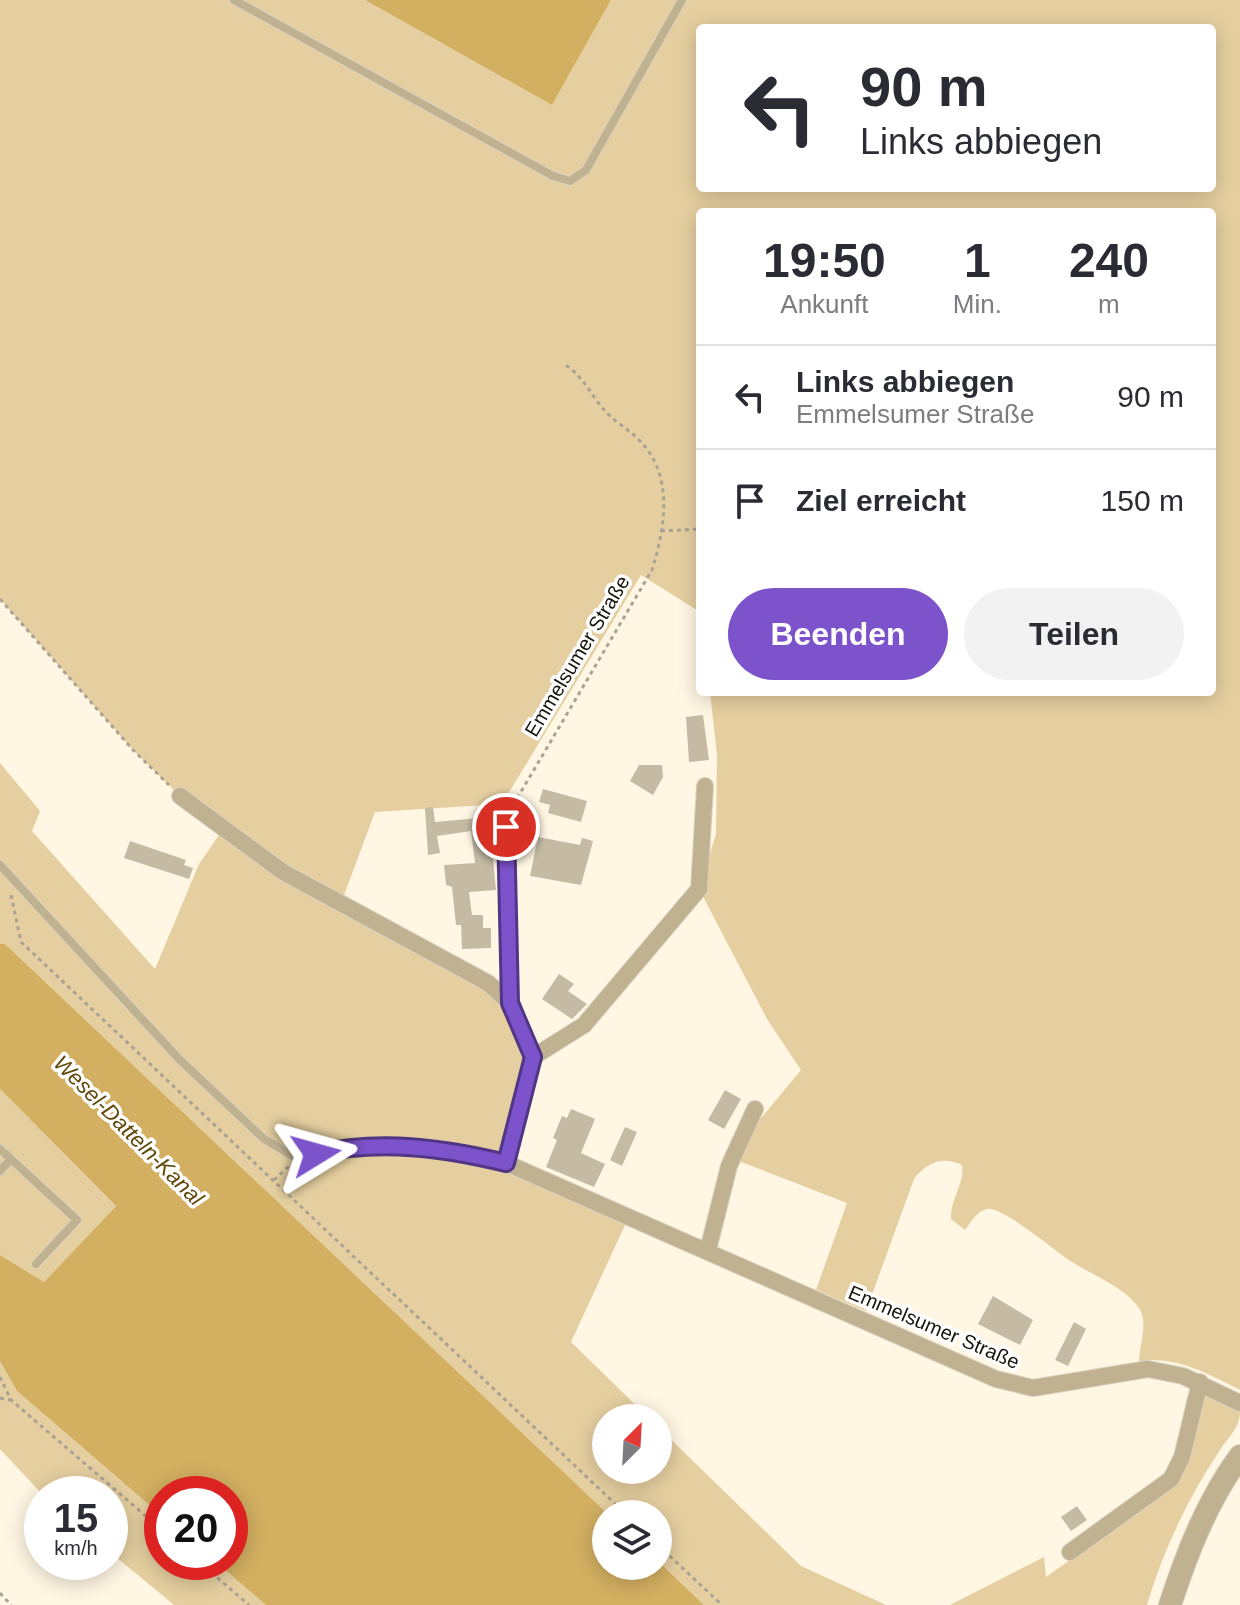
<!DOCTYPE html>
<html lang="de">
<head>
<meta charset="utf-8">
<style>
  :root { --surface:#fff; --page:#f2f2f3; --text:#2b2b33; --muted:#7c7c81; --line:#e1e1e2; --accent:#7d53cc }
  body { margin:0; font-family:Arial,sans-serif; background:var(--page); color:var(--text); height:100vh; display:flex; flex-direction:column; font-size:30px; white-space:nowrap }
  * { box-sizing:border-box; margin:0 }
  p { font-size:26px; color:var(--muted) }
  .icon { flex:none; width:44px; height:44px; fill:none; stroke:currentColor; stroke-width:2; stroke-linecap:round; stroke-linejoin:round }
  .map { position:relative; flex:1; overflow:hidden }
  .drawer { position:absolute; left:696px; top:208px; width:520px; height:488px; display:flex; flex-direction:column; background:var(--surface); border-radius:8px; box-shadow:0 4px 20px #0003 }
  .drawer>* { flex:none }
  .banner { position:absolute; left:696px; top:24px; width:520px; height:168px; border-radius:8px; box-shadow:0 4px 20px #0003; background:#fff; color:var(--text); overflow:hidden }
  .needle { width:52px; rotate:24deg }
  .buttons { position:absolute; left:592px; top:1404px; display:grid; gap:16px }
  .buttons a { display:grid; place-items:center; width:80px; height:80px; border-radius:50%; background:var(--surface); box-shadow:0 4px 20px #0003; font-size:40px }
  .speed { position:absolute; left:24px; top:1476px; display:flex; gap:16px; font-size:40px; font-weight:700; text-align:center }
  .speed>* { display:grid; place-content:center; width:104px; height:104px; border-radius:50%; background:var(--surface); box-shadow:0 4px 20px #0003; line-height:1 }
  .speed small { font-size:20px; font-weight:400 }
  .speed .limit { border:12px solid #d22; background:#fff; color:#111 }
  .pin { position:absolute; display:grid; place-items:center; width:68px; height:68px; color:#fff; margin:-34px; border:4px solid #fff; border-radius:50%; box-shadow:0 2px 8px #0007 }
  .me { position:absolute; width:88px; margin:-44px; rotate:82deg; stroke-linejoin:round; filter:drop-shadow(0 0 6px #0008) }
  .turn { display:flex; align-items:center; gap:28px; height:168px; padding:0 32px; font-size:36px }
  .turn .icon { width:104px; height:104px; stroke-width:2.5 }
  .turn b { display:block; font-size:56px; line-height:68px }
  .eta { display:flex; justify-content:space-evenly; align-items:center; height:136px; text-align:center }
  .eta b { font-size:48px; font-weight:700; line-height:56px }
  .button { display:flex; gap:16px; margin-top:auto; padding:16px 32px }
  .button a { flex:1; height:92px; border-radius:48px; background:var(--accent); color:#fff; font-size:32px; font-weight:700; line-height:92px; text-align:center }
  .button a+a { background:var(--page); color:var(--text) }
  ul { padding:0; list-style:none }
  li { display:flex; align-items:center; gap:24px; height:104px; padding:0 32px; border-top:2px solid var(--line) }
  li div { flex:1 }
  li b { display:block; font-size:30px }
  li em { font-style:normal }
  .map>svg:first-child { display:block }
</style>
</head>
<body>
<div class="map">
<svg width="1240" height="1605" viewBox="0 0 1240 1605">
  <rect width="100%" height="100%" fill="#fff6e3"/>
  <path fill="#e5cfa0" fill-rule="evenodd" d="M 0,0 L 365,0 L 552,105 L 611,0 L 1240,0 L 1240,1390 C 1210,1375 1174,1354 1139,1362 C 1139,1345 1149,1323 1139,1308 C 1124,1286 1091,1275 1069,1260 C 1054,1250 1002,1206 987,1209 C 977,1211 971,1222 965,1230 L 951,1219 C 950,1199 965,1184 962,1165 C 941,1156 928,1162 914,1179 L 866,1311 L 816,1290 L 847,1203 L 736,1160 L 742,1141 L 801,1070 L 767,1019 L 699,889 L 716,834 L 717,755 L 710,692 L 1212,692 L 1212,212 L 700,212 L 700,612 L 641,575 L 502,804 L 375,812 L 343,898 L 288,867 L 180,796 L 133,750 L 0,599 ZM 700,28 L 1212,28 L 1212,188 L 700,188 Z
    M 0,763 L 40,811 L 32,831 L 155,969 L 199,864 L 219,835 L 272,871 L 480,987 L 501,1003 L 526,1060 L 521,1094 L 498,1166 L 626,1223 L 571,1342 L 649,1418 L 606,1418 L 606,1470 L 658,1470 L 658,1427 L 801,1566 L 886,1605 L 704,1605 L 658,1561 L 658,1514 L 608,1514 L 5,944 L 0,944 Z
    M 0,1089 L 116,1206 L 44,1282 L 0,1255 Z
    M 0,1361 L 17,1391 L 162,1516 L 162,1562 L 216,1562 L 266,1605 L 174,1605 L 110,1552 L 110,1494 L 42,1494 L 0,1449 Z
    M 1203,1390 L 1240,1411 C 1240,1429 1227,1438 1218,1453 C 1187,1500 1163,1551 1147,1605 L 950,1605 L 1044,1557 L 1046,1577 L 1170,1489 Z"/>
  <path fill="#d2af61" d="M 365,0 L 611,0 L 552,105 Z
    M 0,944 L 5,944 L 608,1514 L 606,1566 L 658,1566 L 658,1561 L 704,1605 L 266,1605 L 216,1562 L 230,1562 L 230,1494 L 162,1494 L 162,1516 L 17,1391 L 0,1361 L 0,1255 L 44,1282 L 116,1206 L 0,1089 Z"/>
  <path fill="#c5bba5" d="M 703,715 L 709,760 L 689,762 L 686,717 Z
    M 639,765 L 662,765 L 663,777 L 653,795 L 630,781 Z
    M 543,789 L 587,801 L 581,822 L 548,813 L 550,805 L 539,802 Z
    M 433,807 L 435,822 L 489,817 L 496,890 L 469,892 L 472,915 L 483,915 L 483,928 L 491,928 L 491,948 L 462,949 L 461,925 L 456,925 L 452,887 L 446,885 L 444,865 L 475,863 L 471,831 L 437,836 L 440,853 L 428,855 L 425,808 Z
    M 538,837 L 580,845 L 582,838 L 593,841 L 581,885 L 530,876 Z
    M 130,841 L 186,860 L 184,865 L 193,868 L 189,879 L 124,858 Z
    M 559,974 L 574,984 L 568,991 L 587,1004 L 572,1019 L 542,999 Z
    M 725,1090 L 741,1099 L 724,1129 L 708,1120 Z
    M 571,1109 L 595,1119 L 581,1153 L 605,1164 L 594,1187 L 546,1167 L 557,1140 L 553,1138 L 562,1116 L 567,1118 Z
    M 625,1127 L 637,1132 L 622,1166 L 610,1160 Z
    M 993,1296 L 1033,1320 L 1020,1345 L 978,1324 Z
    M 1074,1322 L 1086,1329 L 1068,1366 L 1055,1360 Z
    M 1077,1506 L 1087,1520 L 1071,1531 L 1061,1517 Z"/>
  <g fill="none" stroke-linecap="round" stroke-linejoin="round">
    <defs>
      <path id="service" d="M 234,0 L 553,176 L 570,181 L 586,170 L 682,0
        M 0,865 L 179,1059 L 264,1139 L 298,1159 C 369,1141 435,1145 506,1163
        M 0,1149 L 77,1220 L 36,1264
        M 0,1171 L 11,1159"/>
      <path id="minor" d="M 180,796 L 283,872 L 488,983 L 510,1003 L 533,1057 L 506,1163 L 996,1379 L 1033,1388 L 1148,1369 L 1183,1376 L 1240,1403
        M 506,827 L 510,1003
        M 533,1057 L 584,1025 L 699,889 L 705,786
        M 708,1250 L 729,1166 L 755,1109
        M 1070,1552 L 1171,1479 L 1182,1457 L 1200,1382"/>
      <path id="tertiary" d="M 1170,1605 C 1187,1553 1207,1501 1240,1456"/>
    </defs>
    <use href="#service" stroke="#dad2c0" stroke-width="10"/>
    <use href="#minor" stroke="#dad2c0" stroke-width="18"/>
    <use href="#tertiary" stroke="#dad2c0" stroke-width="24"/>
    <path stroke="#aaa394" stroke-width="3" stroke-dasharray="4 4" stroke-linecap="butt" d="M 661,531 L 700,529
      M 0,599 L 133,750 L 169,785
      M 509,812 L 652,570 C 665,528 674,477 641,442 C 631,431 618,424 608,414 C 591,397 585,377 564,364
      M 11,895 L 21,942 L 626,1514
      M 274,1180 L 289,1166
      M 0,1377 L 11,1400 L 162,1530
      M 0,1398 L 11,1400
      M 658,1545 L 722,1605
      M 199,1562 L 249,1605
      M 0,1593 L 11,1605"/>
    <use href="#service" stroke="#c0b190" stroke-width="8"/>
    <use href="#minor" stroke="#c0b190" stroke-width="16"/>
    <use href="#tertiary" stroke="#c0b190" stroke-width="22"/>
  </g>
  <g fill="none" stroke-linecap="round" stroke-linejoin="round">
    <defs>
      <path id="route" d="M 316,1154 C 379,1139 444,1148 506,1163 L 533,1057 L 510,1003 L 506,827"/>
    </defs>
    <use href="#route" stroke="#513685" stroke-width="20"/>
    <use href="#route" stroke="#7d53cc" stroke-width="14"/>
  </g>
  <g text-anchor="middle" stroke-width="7" stroke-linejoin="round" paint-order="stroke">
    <g font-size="20" fill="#17140b" stroke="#fff">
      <text transform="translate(577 656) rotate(-59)" y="7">Emmelsumer Straße</text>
      <text transform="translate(934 1327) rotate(23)" y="7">Emmelsumer Straße</text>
    </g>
    <g font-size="22" font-style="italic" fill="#604808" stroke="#fff">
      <text transform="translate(129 1130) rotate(45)" y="8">Wesel-Datteln-Kanal</text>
    </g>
  </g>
</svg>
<div class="buttons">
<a><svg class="needle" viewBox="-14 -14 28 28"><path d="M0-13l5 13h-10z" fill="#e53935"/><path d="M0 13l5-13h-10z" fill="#7c7c81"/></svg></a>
<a><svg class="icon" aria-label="layers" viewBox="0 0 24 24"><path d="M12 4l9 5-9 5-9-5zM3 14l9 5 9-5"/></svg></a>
</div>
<div class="speed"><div>15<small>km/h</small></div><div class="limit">20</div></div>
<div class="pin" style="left:506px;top:827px;background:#d93025"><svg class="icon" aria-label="arrive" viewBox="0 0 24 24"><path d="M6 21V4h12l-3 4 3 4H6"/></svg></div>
<svg class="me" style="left:316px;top:1154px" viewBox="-20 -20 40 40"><path d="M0-17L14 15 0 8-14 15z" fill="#7d53cc" stroke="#fff" stroke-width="4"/></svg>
<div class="banner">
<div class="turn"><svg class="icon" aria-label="left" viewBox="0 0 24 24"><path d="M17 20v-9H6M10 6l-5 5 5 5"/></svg><div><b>90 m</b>Links abbiegen</div></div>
</div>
<section class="drawer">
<div class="eta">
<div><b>19:50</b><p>Ankunft</p></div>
<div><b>1</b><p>Min.</p></div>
<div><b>240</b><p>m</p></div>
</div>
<ul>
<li><svg class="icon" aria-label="left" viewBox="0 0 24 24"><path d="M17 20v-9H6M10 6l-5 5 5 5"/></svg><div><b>Links abbiegen</b><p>Emmelsumer Straße</p></div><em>90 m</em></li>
<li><svg class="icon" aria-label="arrive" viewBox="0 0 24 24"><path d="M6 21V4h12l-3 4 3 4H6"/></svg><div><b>Ziel erreicht</b></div><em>150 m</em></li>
</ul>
<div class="button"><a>Beenden</a><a>Teilen</a></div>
</section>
</div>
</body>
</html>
